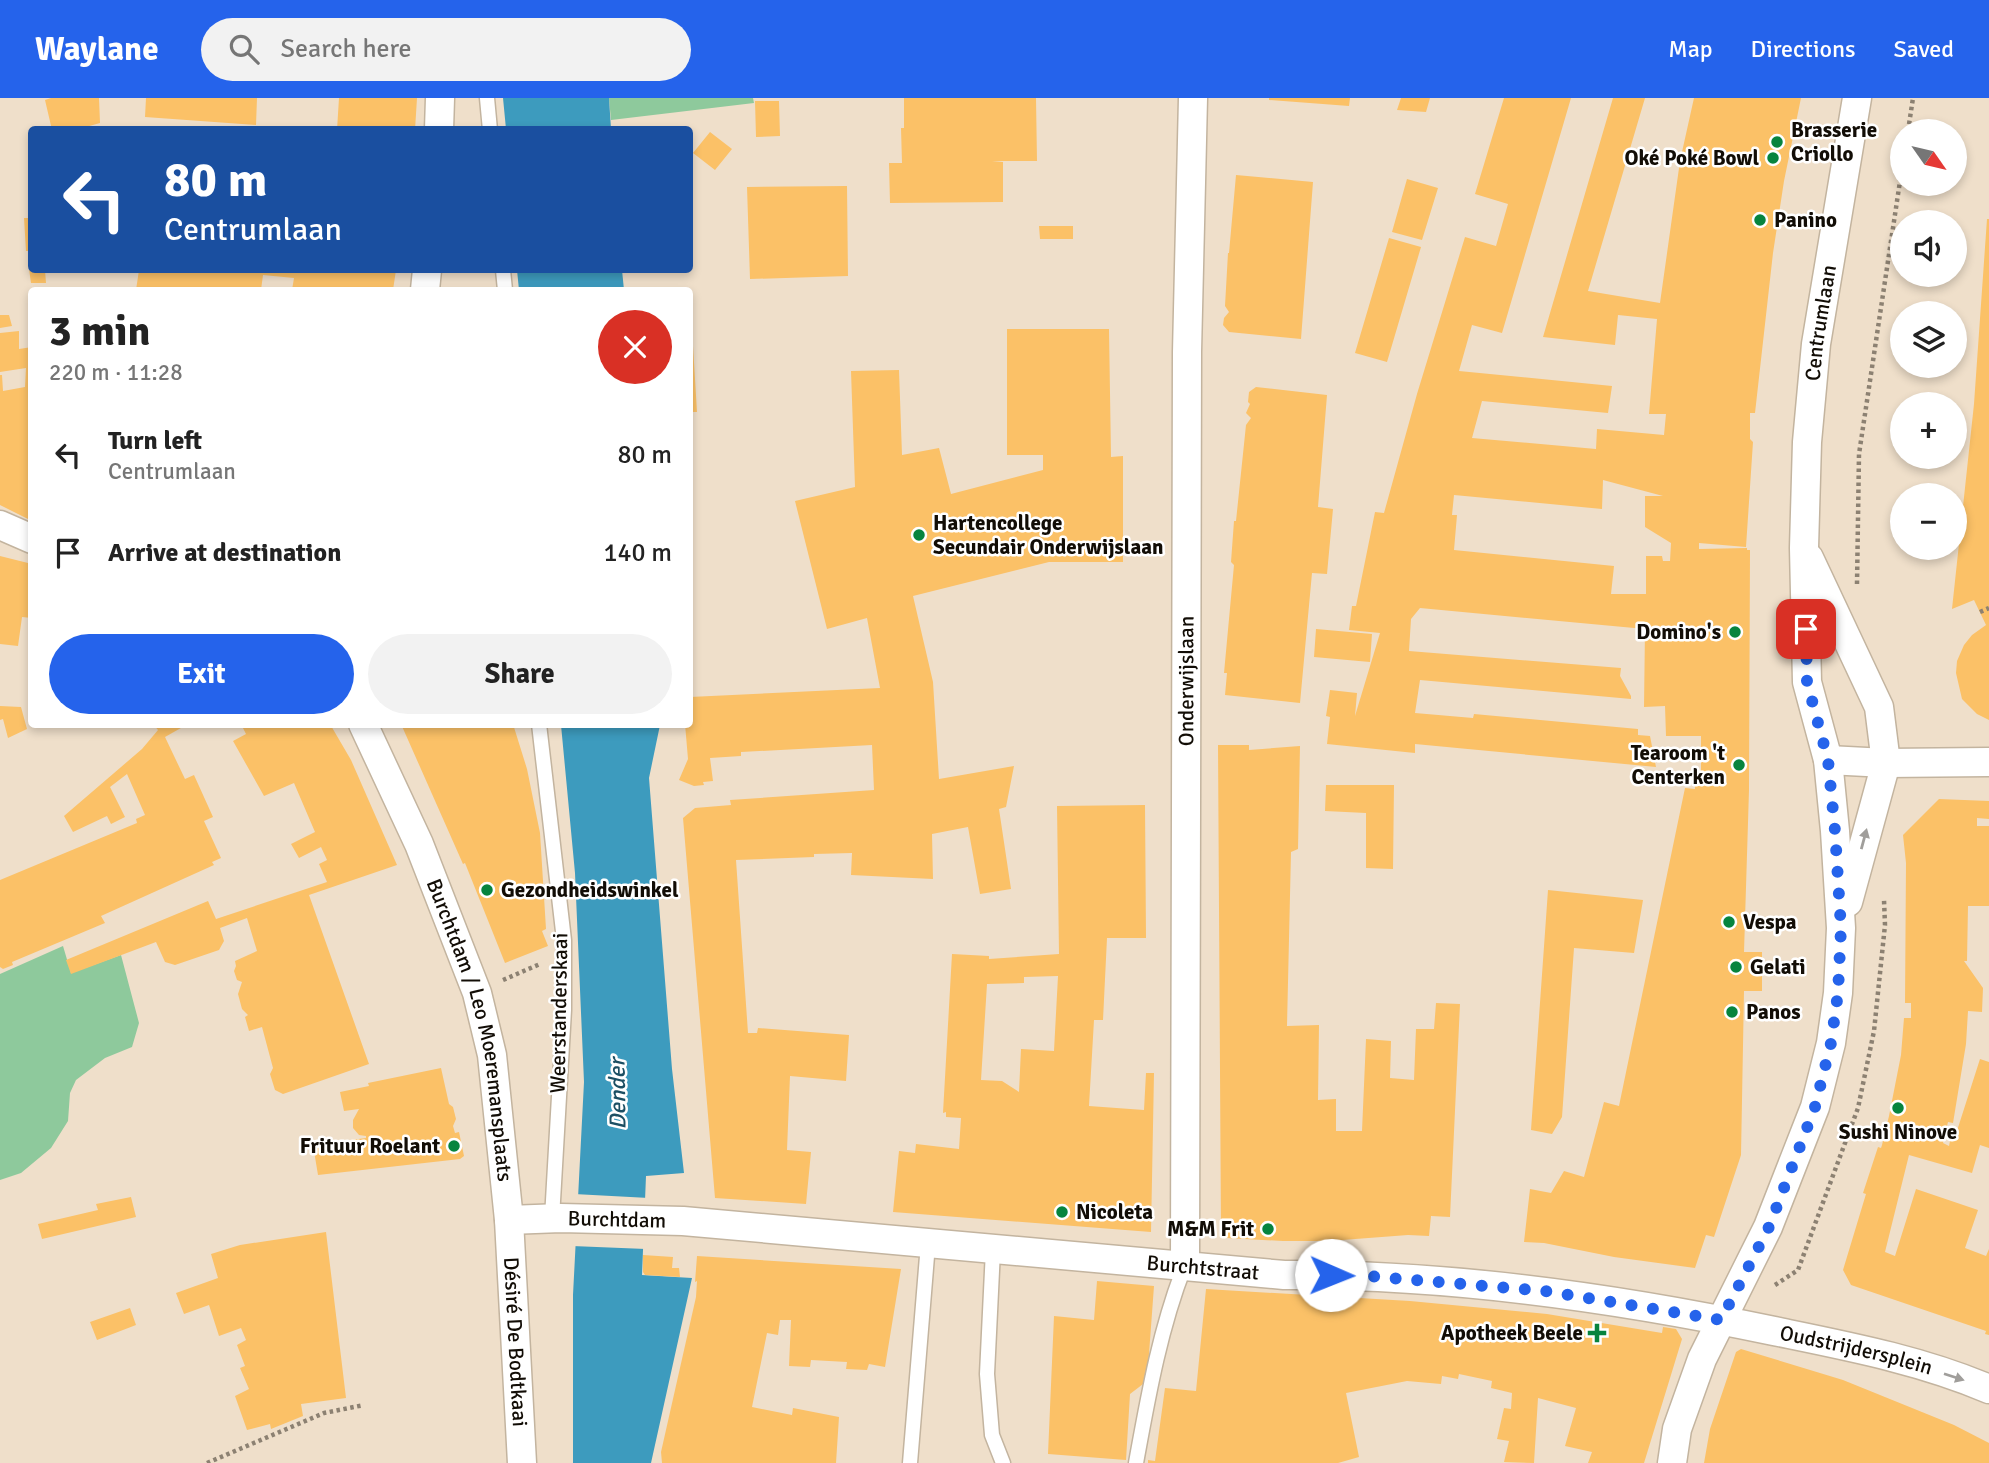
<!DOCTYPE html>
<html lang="en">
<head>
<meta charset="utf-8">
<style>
  :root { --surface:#fff; --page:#f2f2f2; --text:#222; --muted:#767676; --accent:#2563eb }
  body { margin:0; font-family:Signika,sans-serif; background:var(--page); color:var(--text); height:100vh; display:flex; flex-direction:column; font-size:26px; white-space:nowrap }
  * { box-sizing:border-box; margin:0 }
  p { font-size:23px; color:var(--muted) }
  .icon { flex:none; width:38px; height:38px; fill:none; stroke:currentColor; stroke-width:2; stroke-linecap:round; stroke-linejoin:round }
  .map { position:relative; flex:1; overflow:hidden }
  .drawer { position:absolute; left:28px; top:189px; width:665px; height:441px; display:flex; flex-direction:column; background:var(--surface); border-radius:7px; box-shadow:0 4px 10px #0003 }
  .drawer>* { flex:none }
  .top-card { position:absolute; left:28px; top:28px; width:665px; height:147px; border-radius:7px; box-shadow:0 4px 10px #0003; background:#1a4fa0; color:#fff; overflow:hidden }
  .needle { width:46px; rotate:124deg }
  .controls { position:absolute; left:1890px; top:21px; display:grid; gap:14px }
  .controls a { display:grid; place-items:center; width:77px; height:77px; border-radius:50%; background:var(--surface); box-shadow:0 4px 10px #0003; font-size:35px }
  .pin { position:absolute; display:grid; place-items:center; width:60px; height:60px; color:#fff; margin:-30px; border-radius:14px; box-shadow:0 4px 10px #0006 }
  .me { position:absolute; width:77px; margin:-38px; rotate:91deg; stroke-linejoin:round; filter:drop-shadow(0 0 5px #0008) }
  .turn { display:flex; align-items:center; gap:24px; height:147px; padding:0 21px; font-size:32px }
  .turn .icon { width:91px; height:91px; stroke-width:2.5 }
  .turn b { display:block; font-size:49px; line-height:60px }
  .round { display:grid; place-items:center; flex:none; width:74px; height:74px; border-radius:37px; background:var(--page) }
  .summary { display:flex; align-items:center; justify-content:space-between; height:119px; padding:0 21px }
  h1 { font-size:42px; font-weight:700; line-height:52px }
  .action { display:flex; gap:14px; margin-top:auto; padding:14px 21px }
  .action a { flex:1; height:80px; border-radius:42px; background:var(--accent); color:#fff; font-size:28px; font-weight:700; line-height:80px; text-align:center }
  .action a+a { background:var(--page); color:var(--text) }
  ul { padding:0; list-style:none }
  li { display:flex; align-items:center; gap:21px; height:98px; padding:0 21px }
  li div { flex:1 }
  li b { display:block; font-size:26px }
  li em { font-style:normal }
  header { display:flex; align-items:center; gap:42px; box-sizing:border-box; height:98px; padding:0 35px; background:var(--accent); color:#fff }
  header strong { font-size:33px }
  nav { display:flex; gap:38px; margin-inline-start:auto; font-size:24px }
  .search { width:490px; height:63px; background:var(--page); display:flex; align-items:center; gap:18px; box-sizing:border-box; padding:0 24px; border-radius:38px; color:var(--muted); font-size:26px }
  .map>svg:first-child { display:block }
</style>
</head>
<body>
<header>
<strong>Waylane</strong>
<div class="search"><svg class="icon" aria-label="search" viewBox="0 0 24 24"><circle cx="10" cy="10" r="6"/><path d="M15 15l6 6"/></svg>Search here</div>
<nav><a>Map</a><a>Directions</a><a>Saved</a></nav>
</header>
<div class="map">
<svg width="1989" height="1365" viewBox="0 0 1989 1365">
  <rect width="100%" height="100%" fill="#efdfca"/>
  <path fill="#8ec99c" d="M 609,0 L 753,0 L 754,5 L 611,22 Z
    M 63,848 L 71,875 L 121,857 L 139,925 L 132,949 L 105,960 L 76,982 L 70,995 L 68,1023 L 51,1050 L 21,1075 L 0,1082 L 0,876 Z"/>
  <path fill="#3d9bbe" d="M 503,0 L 609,0 L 611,31 L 506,31 Z
    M 517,172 L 622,172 L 624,192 L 519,192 Z
    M 561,627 L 660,627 L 649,680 L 672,971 L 684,1075 L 646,1078 L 642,1177 L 692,1180 L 651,1365 L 573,1365 L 573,1197 L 584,984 L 575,775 Z"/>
  <path fill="#efdfca" d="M 574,1096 L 649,1100 L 646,1151 L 572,1148 Z"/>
  <path fill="#fbc167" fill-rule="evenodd" d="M 51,0 L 99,0 L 100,25 L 75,32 L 52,32 L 45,2 Z
    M 146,0 L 257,0 L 256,27 L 145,19 Z
    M 339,0 L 417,0 L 415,32 L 337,32 Z
    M 904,0 L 1036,0 L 1037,63 L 992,63 L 1003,64 L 1003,104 L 890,105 L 889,65 L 902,65 L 901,30 L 904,30 Z
    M 1269,0 L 1350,0 L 1349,8 L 1269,2 Z
    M 1401,0 L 1430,0 L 1426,14 L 1397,12 Z
    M 1504,0 L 1571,0 L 1502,235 L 1472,227 L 1459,273 L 1612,288 L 1608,315 L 1482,303 L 1472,340 L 1596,351 L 1597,331 L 1664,337 L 1666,316 L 1649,316 L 1657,221 L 1618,217 L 1615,247 L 1543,239 L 1613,0 L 1645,0 L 1588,193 L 1660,205 L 1680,63 L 1694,0 L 1801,0 L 1784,83 L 1773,155 L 1755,315 L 1750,315 L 1750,341 L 1753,344 L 1746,449 L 1699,445 L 1699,451 L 1747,450 L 1747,452 L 1750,452 L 1749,692 L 1744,854 L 1762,854 L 1762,893 L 1744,893 L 1741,1057 L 1714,1139 L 1706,1137 L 1695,1170 L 1614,1159 L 1544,1145 L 1524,1144 L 1530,1091 L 1551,1095 L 1564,1073 L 1584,1079 L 1604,1004 L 1619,1008 L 1685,690 L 1695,691 L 1694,673 L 1701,673 L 1701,638 L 1666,638 L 1665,608 L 1644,609 L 1645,531 L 1420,510 L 1411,521 L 1409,553 L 1621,570 L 1620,578 L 1631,598 L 1631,601 L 1420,582 L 1415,615 L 1473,620 L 1474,616 L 1638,631 L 1638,637 L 1650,638 L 1656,669 L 1415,646 L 1415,655 L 1327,646 L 1330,619 L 1326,618 L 1330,592 L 1357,595 L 1355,618 L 1380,535 L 1349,532 L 1352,508 L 1356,508 L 1375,414 L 1384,415 L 1417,296 L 1465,139 L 1496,148 L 1508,106 L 1475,96 ZM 1603,382 L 1663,398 L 1645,398 L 1645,429 L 1671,445 L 1670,463 L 1663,463 L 1662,458 L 1646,458 L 1646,496 L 1611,496 L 1614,468 L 1454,452 L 1457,417 L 1452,417 L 1454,397 L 1602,411 Z
    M 755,3 L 779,3 L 780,38 L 756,39 Z
    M 710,34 L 732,51 L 715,72 L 693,55 Z
    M 1236,77 L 1313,84 L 1301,241 L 1229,234 L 1223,227 L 1224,220 L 1229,214 L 1225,208 L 1228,155 L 1229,155 Z
    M 1407,81 L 1438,90 L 1422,142 L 1392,134 Z
    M 847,88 L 848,178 L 750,181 L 747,89 Z
    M 24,120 L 32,120 L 32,153 L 26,153 Z
    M 1987,121 L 1989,121 L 1989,622 L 1977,616 L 1962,601 L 1956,575 L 1957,563 L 1964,547 L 1972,537 L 1986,527 L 1974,502 L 1952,511 L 1974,306 Z
    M 1039,128 L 1073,128 L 1073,141 L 1040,141 Z
    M 1389,140 L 1421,149 L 1387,264 L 1355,255 Z
    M 28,164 L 32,164 L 32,172 L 45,172 L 46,185 L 31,185 Z
    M 139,172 L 396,172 L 393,192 L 292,192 L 294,180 L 263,177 L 261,192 L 136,192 Z
    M 0,217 L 9,217 L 12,228 L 0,230 Z
    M 1007,231 L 1109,231 L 1111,359 L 1123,358 L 1123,464 L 1049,464 L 913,498 L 933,584 L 939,681 L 1014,668 L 1006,709 L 999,711 L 1011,791 L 980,796 L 968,729 L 932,736 L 933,781 L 851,777 L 852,755 L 814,756 L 814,759 L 736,762 L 748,935 L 757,935 L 758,930 L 849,937 L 846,983 L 790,978 L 787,1052 L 811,1054 L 806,1106 L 715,1100 L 683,720 L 695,710 L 731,707 L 730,702 L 874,692 L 872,647 L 741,654 L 741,658 L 710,660 L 713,683 L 703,684 L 704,687 L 694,688 L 679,682 L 688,661 L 685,626 L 690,626 L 690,599 L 880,590 L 867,520 L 827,531 L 795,403 L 855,389 L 851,273 L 899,272 L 902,357 L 939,350 L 951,396 L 1043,372 L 1043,357 L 1007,357 Z
    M 19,233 L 19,251 L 32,249 L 32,423 L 0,407 L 0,277 L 2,277 L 3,293 L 25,289 L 26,270 L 0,274 L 0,235 Z
    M 690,248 L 693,248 L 697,314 L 690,314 Z
    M 1256,289 L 1327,297 L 1318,409 L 1333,411 L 1327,476 L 1312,475 L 1300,605 L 1225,597 L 1227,575 L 1224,575 L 1234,467 L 1231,464 L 1234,423 L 1236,423 L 1246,327 L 1251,320 L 1246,315 L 1250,306 L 1248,304 L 1249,294 Z
    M 0,458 L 32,466 L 32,520 L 22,519 L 18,548 L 0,546 Z
    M 1316,531 L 1372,536 L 1370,564 L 1314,559 Z
    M 0,608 L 21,609 L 27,631 L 8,640 L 3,621 L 0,622 Z
    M 153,626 L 188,626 L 165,639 L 185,681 L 194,677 L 213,719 L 204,723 L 221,760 L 212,764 L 214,767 L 101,818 L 105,825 L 12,864 L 13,867 L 3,871 L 0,869 L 0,782 L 137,725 L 136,721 L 145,717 L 127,676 L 110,689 L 125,719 L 111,726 L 107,718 L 73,734 L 64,718 L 142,651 L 158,632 Z
    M 241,626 L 330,626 L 351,662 L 397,767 L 309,797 L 369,966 L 283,996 L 275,992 L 270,976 L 273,970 L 262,929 L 249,933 L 245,919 L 248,917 L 242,911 L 238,896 L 242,884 L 237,882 L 234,873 L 236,868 L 235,863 L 257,853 L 247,820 L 220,830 L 224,843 L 219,852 L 175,867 L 165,864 L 156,844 L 71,876 L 66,862 L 208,803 L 216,821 L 327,784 L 319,766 L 327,762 L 321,749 L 299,760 L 291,746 L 315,734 L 294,685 L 264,698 L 233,643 L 246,636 Z
    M 401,626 L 513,626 L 527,671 L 540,735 L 546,831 L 542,833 L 548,848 L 505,865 L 465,765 L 463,766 Z
    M 1218,647 L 1249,647 L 1249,652 L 1300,648 L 1298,751 L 1291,754 L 1287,928 L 1319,927 L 1318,1002 L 1336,1001 L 1336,1033 L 1362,1033 L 1366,941 L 1391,943 L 1390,980 L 1414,982 L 1416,931 L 1434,931 L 1436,905 L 1460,906 L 1450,1119 L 1431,1118 L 1429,1138 L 1408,1137 L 1329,1143 L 1283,1143 L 1226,1140 L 1221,1135 Z
    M 1326,687 L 1394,687 L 1393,771 L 1366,770 L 1366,715 L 1325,713 Z
    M 1939,701 L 1989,703 L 1989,721 L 1977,720 L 1977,728 L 1989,728 L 1989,808 L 1968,808 L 1967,863 L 1964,863 L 1983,890 L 1982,914 L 1968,913 L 1966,946 L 1953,1025 L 1948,1024 L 1943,1045 L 1949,1048 L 1951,1038 L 1955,1039 L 1980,961 L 1989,964 L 1989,1050 L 1980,1047 L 1972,1075 L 1909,1057 L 1885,1154 L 1895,1158 L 1916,1091 L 1978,1112 L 1965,1150 L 1986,1158 L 1989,1151 L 1989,1237 L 1985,1236 L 1986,1233 L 1851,1187 L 1843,1172 L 1866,1096 L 1863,1095 L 1878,1049 L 1881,1050 L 1882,1047 L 1889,1018 L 1901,957 L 1904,920 L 1911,920 L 1911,905 L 1905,905 L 1906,765 L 1903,737 Z
    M 1145,707 L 1146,840 L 1107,840 L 1103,922 L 1094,922 L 1089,1008 L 1144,1012 L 1146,975 L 1154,975 L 1151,1134 L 893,1114 L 899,1053 L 915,1055 L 916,1046 L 959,1051 L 961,1020 L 946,1019 L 946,1014 L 943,1015 L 952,856 L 989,858 L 989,861 L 1059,856 L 1057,708 ZM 1058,878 L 1054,953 L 1021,951 L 1019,994 L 1002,983 L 981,982 L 987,886 L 1024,885 L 1024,879 Z
    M 1548,792 L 1643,802 L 1634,855 L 1574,850 L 1562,1019 L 1552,1036 L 1531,1032 Z
    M 441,970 L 449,1006 L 453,1009 L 456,1021 L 453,1028 L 455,1035 L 459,1034 L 464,1058 L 460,1061 L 318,1077 L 313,1047 L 366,1040 L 366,1038 L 359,1037 L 353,1030 L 353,1022 L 359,1011 L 344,1013 L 340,994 L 369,988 L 368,985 Z
    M 131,1099 L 136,1119 L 42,1141 L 38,1126 L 98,1112 L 96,1106 Z
    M 326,1134 L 346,1300 L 301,1306 L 303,1318 L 271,1331 L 270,1326 L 247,1332 L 235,1298 L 249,1291 L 240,1270 L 245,1268 L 237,1247 L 246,1242 L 241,1230 L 219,1238 L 209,1207 L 184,1216 L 176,1195 L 218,1180 L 211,1156 L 240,1147 Z
    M 643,1157 L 673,1159 L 672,1170 L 679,1170 L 680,1179 L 645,1177 L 643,1174 Z
    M 697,1158 L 901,1171 L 885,1269 L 869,1266 L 867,1272 L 846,1271 L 847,1264 L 811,1262 L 810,1269 L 789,1268 L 791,1222 L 780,1222 L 778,1237 L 767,1235 L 752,1309 L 792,1317 L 793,1310 L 839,1319 L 836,1365 L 662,1365 L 661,1354 L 696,1199 L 697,1183 L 695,1184 Z
    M 1097,1183 L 1154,1188 L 1147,1283 L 1130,1296 L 1126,1362 L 1048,1356 L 1054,1218 L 1094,1222 Z
    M 1206,1191 L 1410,1203 L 1547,1216 L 1662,1235 L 1663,1229 L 1676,1231 L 1682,1241 L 1644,1365 L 1588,1365 L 1592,1354 L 1565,1348 L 1576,1310 L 1538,1300 L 1534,1365 L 1504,1364 L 1509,1343 L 1497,1341 L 1504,1310 L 1511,1311 L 1512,1295 L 1491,1290 L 1492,1283 L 1459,1276 L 1458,1281 L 1442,1278 L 1441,1286 L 1407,1283 L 1346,1295 L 1359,1359 L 1338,1365 L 1148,1365 L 1148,1362 L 1155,1363 L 1165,1290 L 1196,1293 Z
    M 130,1210 L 136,1227 L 97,1242 L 90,1224 Z
    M 1741,1251 L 1843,1282 L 1954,1327 L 1989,1345 L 1989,1365 L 1704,1365 L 1710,1331 L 1736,1254 Z"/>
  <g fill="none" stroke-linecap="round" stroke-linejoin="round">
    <defs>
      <path id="service" d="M 487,0 L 490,32
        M 503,172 L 505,192
        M 539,626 L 564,842 L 564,912 L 552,1120
        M 993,1152 L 987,1276 L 992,1337 L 1003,1365
        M 910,1365 L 928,1146
        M 1136,1365 C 1148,1299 1160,1230 1185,1167"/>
      <g id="minor">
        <path d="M 439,32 L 440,0"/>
        <path d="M 425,192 L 427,172"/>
        <path d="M 0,427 L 32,441"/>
        <path d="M 1809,460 L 1879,609 L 1886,665 L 1848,804"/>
        <path id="s1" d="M 363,626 L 419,746 L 477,895 L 492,957 L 509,1122 L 522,1365"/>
        <path d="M 1828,662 L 1886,665 L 1989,664"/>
        <path id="s2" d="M 509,1122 L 561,1120 L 683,1123 L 1284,1177 C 1448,1176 1613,1199 1774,1233 C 1847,1248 1921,1262 1989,1291"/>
        <path id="s3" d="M 1185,1167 L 1187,254 L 1193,0"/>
        <path id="s4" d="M 1672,1365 L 1677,1331 L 1702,1261 L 1768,1129 L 1815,1009 L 1831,945 L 1838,895 L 1841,830 L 1835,733 L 1828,662 L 1807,584 L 1804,450 L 1807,344 L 1816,246 L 1857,0"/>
      </g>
    </defs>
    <use href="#service" stroke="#c3b49f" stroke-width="17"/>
    <use href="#minor" stroke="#c3b49f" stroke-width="31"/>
    <path stroke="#8c8172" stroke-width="4.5" stroke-dasharray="3.5 3.5" stroke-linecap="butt" d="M 1908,33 L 1913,0
      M 1857,486 L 1859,356 L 1902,70
      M 1980,514 L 1989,510
      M 503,882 L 540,866
      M 1775,1187 L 1798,1172 L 1858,1010 L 1874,933 L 1885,827 L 1884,802
      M 207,1365 L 324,1315 L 364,1307"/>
    <use href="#service" stroke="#fff" stroke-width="14"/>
    <use href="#minor" stroke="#fff" stroke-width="28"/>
  </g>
  <defs><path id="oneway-solid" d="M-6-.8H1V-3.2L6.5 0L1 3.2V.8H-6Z" transform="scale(1.75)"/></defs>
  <g fill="#a09e9b">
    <use href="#oneway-solid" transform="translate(1864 741) rotate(-75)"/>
    <use href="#oneway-solid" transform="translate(1954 1279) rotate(18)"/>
  </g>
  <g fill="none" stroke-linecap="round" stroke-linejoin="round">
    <path stroke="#2563eb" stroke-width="12" stroke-dasharray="0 21.6" d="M 1331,1177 L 1355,1177 L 1545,1193 L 1721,1222 L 1769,1129 L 1815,1009 L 1831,945 L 1838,895 L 1841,830 L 1835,733 L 1828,662 L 1807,584 L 1806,531"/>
  </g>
  <g fill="#07843e" stroke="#fff" stroke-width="2.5">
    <circle cx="1777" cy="44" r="7"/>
    <circle cx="1773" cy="60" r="7"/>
    <circle cx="1760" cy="122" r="7"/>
    <circle cx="919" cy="437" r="7"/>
    <circle cx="1735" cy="534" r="7"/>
    <circle cx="1739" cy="667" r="7"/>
    <circle cx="487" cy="792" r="7"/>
    <circle cx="1729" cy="824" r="7"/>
    <circle cx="1736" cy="869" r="7"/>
    <circle cx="1732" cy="914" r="7"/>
    <circle cx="1898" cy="1010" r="7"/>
    <circle cx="454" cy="1048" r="7"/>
    <circle cx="1062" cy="1114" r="7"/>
    <circle cx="1268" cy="1131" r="7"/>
    <path d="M1593.5 1224.5h7v7h7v7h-7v7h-7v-7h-7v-7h7z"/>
  </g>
  <g text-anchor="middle" stroke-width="5" stroke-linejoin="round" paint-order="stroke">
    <g font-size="21" font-weight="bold" fill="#120d06" stroke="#fff" text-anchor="start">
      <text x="1791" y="39">Brasserie<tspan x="1791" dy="24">Criollo</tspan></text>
      <text x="1759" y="67" text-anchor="end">Oké Poké Bowl</text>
      <text x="1774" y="129">Panino</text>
      <text x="933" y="432">Hartencollege<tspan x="933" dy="24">Secundair Onderwijslaan</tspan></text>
      <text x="1721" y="541" text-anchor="end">Domino's</text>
      <text x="1725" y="662" text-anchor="end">Tearoom 't<tspan x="1725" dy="24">Centerken</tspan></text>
      <text x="501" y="799">Gezondheidswinkel</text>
      <text x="1743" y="831">Vespa</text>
      <text x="1750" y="876">Gelati</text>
      <text x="1746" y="921">Panos</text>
      <text x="1898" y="1041" text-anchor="middle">Sushi Ninove</text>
      <text x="440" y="1055" text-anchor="end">Frituur Roelant</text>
      <text x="1076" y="1121">Nicoleta</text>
      <text x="1254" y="1138" text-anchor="end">M&amp;M Frit</text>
      <text x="1583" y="1242" text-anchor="end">Apotheek Beele</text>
    </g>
    <g font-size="21" fill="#120d06" stroke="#fff">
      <text dy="7" stroke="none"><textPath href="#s4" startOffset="1176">Centrumlaan</textPath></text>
      <text dy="7" stroke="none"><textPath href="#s3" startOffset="584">Onderwijslaan</textPath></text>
      <text transform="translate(559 915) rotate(-89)" y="7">Weerstanderskaai</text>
      <text dy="7" stroke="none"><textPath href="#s1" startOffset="327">Burchtdam / Leo Moeremansplaats</textPath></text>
      <text dy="7" stroke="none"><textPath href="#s2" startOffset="108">Burchtdam</textPath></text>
      <text dy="7" stroke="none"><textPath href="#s2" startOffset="696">Burchtstraat</textPath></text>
      <text dy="7" stroke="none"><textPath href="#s1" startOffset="644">Désiré De Bodtkaai</textPath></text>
      <text dy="7" stroke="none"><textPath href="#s2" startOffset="1356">Oudstrijdersplein</textPath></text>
    </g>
    <g font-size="23" font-style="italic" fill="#1c4f63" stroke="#fff">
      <text transform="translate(617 996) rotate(-91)" y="8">Dender</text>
    </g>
  </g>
</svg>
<div class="controls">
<a><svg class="needle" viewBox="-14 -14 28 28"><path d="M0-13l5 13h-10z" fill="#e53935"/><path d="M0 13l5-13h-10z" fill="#767676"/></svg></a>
<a><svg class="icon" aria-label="sound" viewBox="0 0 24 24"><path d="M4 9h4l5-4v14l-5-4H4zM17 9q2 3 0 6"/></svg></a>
<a><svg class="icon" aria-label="layers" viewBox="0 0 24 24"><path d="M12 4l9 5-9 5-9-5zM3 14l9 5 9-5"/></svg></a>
<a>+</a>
<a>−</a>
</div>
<div class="pin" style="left:1806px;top:531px;background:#d93025"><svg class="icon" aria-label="arrive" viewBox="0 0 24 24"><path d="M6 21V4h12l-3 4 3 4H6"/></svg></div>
<svg class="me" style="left:1331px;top:1177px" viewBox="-20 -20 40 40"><circle r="19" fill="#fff"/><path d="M0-13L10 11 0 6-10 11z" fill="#2563eb"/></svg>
<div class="top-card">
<div class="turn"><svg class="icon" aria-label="left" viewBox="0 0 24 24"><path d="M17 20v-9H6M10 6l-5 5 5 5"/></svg><div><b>80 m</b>Centrumlaan</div></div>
</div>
<section class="drawer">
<div class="summary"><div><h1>3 min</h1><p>220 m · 11:28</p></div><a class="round" style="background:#d93025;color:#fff"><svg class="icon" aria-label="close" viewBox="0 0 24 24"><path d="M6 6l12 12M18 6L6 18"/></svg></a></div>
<ul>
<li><svg class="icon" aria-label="left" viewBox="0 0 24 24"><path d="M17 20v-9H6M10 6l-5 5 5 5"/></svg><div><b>Turn left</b><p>Centrumlaan</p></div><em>80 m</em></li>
<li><svg class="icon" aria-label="arrive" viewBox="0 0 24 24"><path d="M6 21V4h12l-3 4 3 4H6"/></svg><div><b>Arrive at destination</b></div><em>140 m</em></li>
</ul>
<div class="action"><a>Exit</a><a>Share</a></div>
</section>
</div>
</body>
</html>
